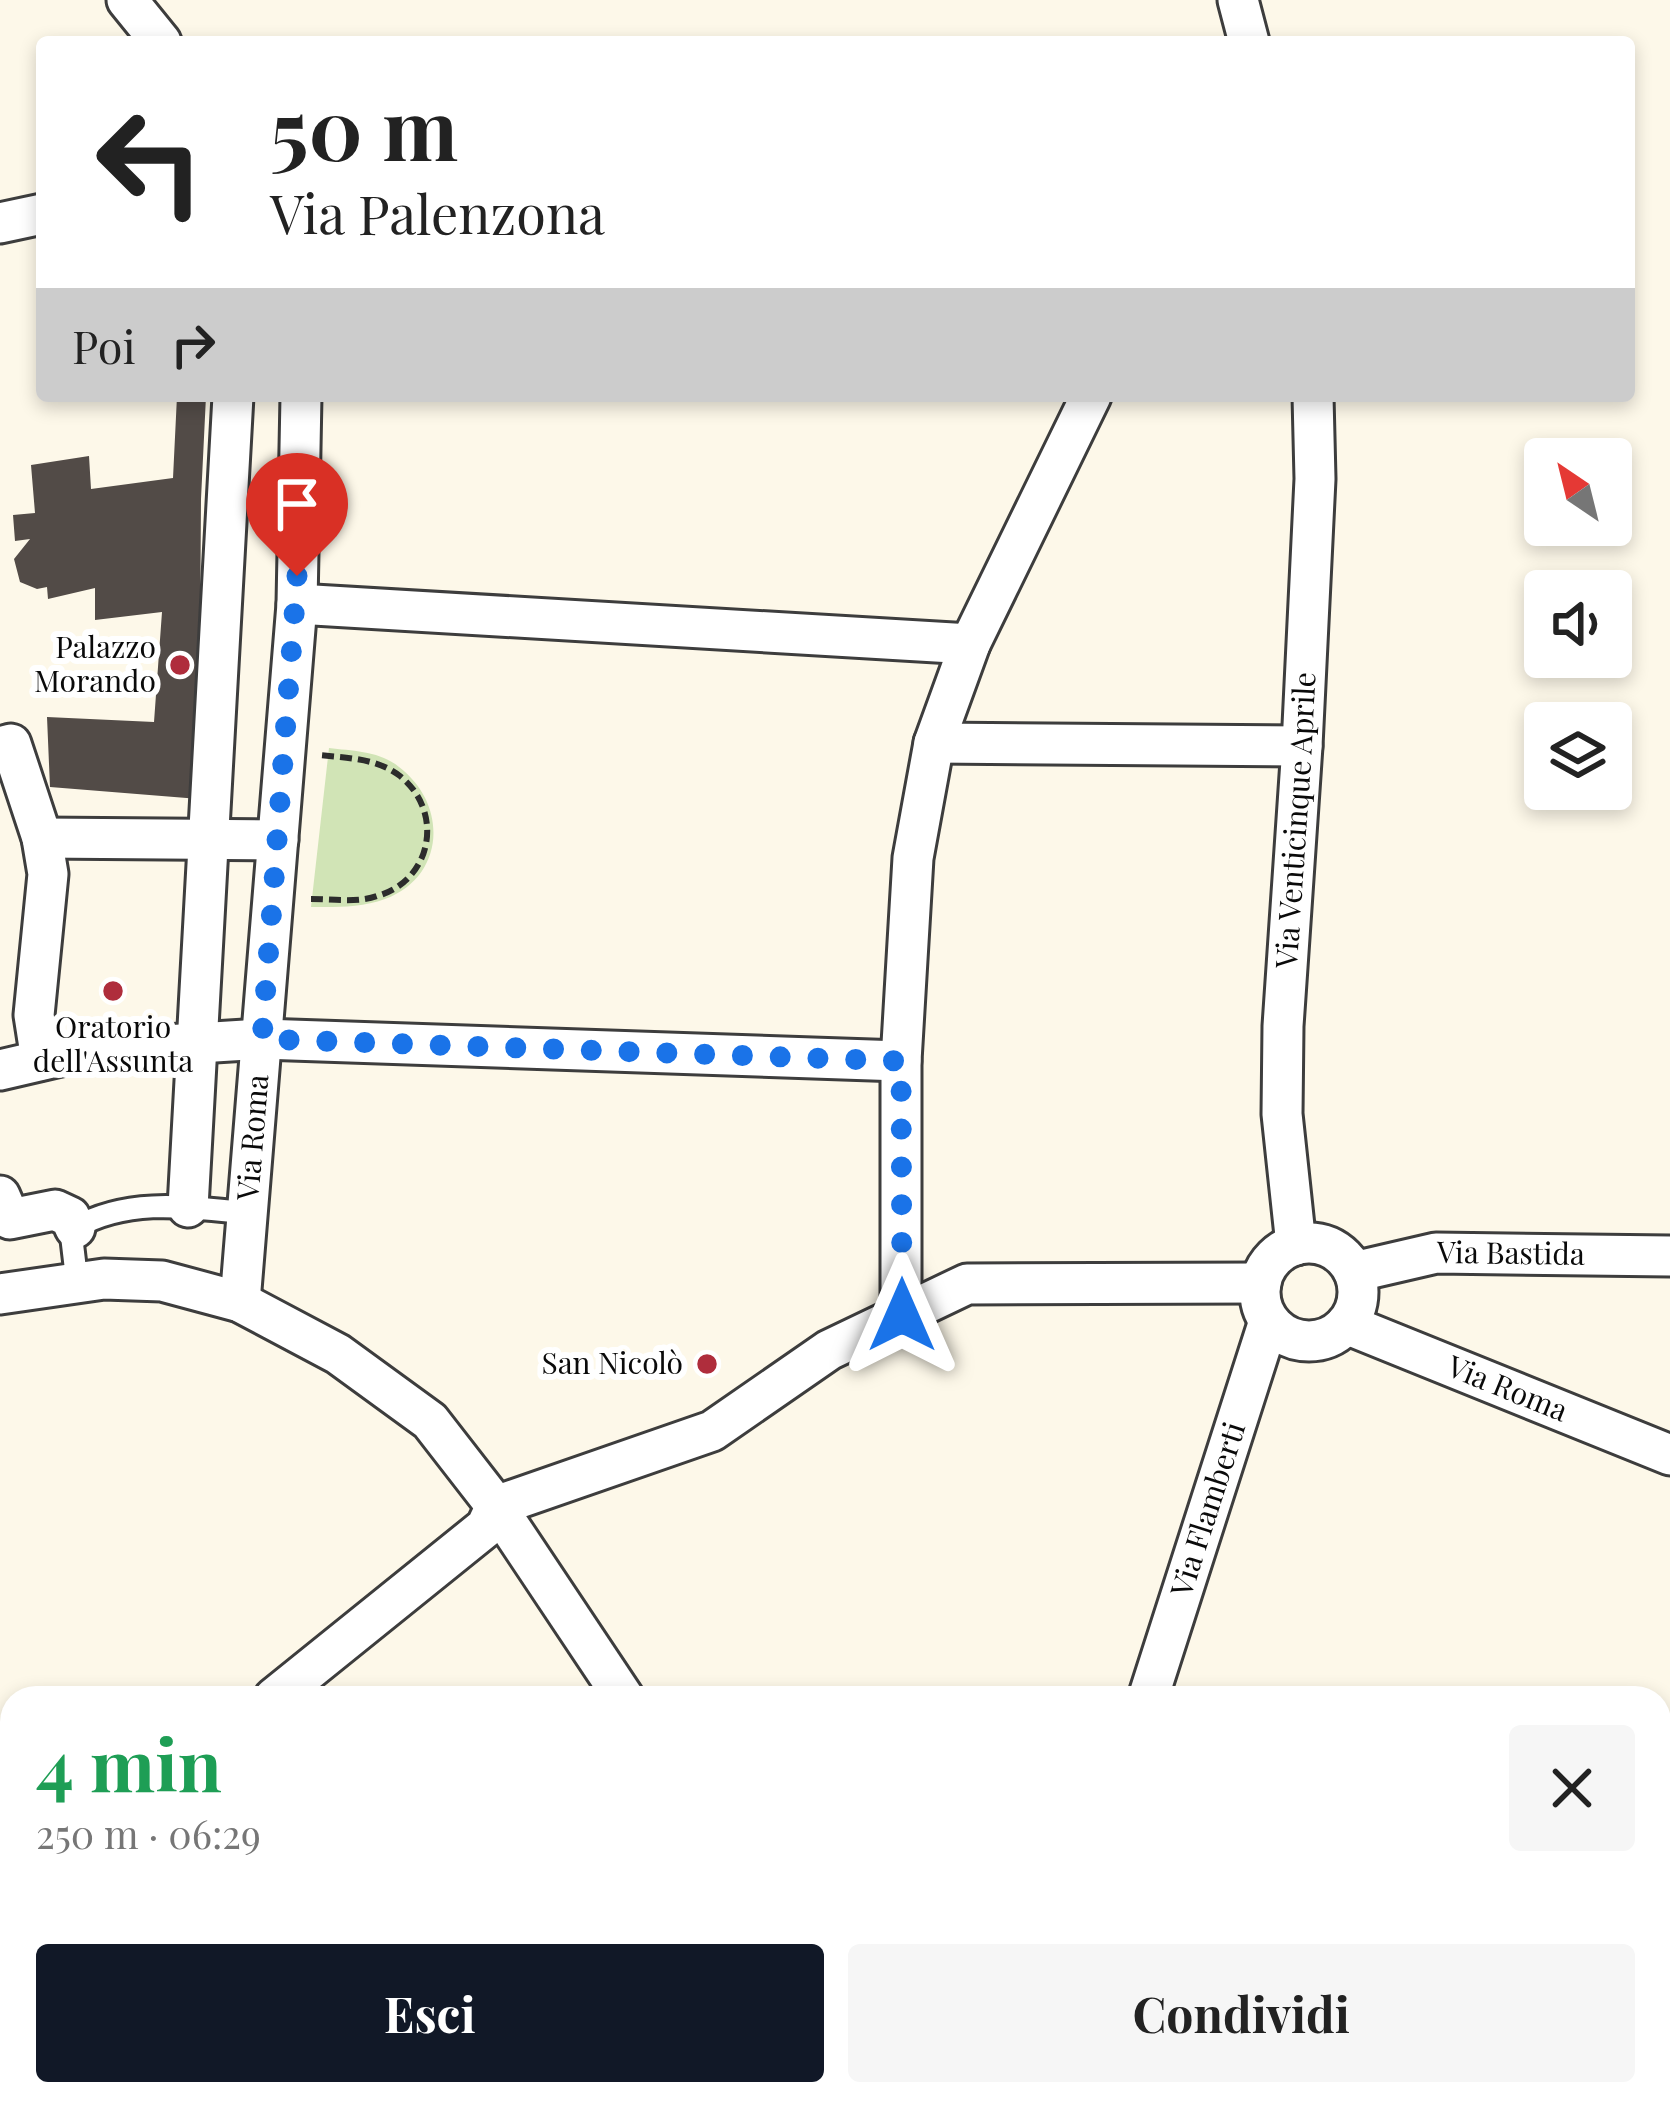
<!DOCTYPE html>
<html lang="it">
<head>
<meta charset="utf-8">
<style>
  :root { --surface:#fff; --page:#f6f6f6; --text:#222; --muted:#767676; --accent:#111827 }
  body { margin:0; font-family:"Playfair Display",serif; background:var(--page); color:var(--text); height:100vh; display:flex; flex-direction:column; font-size:45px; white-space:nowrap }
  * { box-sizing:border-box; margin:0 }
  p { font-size:39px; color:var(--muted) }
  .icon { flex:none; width:66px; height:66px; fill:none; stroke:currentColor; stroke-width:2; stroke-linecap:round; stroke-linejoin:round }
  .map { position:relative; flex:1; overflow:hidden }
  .details { position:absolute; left:0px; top:1686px; width:1671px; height:420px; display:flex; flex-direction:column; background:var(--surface); border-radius:36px 36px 0 0; box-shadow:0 6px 18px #0003 }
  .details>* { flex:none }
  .guide { position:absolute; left:36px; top:36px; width:1599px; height:366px; border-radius:12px; box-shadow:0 6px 18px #0003; background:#fff; color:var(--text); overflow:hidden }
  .needle { width:78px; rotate:325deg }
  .tools { position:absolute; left:1524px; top:438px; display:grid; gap:24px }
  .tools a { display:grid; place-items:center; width:108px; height:108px; border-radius:12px; background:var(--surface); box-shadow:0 6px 18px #0003; font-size:60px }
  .pin { position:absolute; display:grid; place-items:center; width:102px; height:102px; color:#fff; margin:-123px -51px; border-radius:50% 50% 50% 0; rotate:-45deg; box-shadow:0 0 12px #0007 }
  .pin .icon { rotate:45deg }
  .me { position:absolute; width:132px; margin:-66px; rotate:0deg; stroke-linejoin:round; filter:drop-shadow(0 0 9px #0008) }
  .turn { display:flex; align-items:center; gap:42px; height:252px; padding:0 36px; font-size:54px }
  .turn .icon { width:156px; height:156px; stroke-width:2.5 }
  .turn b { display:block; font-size:84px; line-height:102px }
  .then { display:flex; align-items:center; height:114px; padding:0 36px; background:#0003; gap:24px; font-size:45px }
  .round { display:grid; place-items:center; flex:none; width:126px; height:126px; border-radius:12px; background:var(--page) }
  .summary { display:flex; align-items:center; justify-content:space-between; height:204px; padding:0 36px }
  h1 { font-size:72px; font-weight:700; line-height:90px; color:#1e9e55 }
  .cta { display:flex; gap:24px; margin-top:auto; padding:24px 36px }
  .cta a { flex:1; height:138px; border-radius:12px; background:var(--accent); color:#fff; font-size:48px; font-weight:700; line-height:138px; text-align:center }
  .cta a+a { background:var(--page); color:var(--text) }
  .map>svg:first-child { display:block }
</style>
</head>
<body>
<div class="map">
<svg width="1670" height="2106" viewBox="0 0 1670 2106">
  <rect width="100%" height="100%" fill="#fdf8e9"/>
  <path fill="#d1e4b6" d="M 329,748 C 353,751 380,751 399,767 C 448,804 446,876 385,899 C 361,908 336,907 311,907 Z"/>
  <path fill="#524b47" d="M 177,396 L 206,396 L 201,499 L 199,799 L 50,787 L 47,717 L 154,722 L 162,612 L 95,620 L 95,588 L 48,599 L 47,587 L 37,589 L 20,582 L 14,559 L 30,539 L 15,541 L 13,515 L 35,513 L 31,465 L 89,456 L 91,489 L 173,478 Z"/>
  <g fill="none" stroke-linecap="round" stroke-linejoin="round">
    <defs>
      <path id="lane" d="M 77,1282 L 72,1240 L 75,1228 C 128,1197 190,1207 247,1213"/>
      <g id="street">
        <path d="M 127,0 L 161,42"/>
        <path d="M 1238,0 L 1249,42"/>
        <path d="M 0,223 L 42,214"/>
        <path d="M 297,604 L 970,644"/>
        <path d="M 934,743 L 1302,746"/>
        <path d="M 0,747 L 11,744 L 42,838 L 48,874 L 34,1015 L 41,1060"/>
        <path d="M 42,838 L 278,840"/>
        <path d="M 0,1070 L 86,1050 L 262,1039 L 901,1061"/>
        <path d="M 0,1196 L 10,1219 L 55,1210 L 70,1217 L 75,1228"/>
        <path d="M 188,1207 L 233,396"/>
        <circle cx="1309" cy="1292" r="49"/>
        <path id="s1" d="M 1296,1245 L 1282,1114 L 1283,1026 L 1302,746 L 1315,479 L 1313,396"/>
        <path id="s2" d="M 1354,1272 L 1436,1253 L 1670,1256"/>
        <path d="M 0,1294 L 104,1279 L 162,1281 L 240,1302 L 338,1354 L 430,1421 L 496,1506 L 712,1431 L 829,1350 L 967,1284 L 1261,1283"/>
        <path id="s3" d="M 240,1302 L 297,604 L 301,396"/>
        <path d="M 901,1315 L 901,1061 L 913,858 L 934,743 L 970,644 L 1091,396"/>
        <path id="s4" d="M 1346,1324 L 1670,1455"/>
        <path d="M 496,1506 L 624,1698"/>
        <path d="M 274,1698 L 486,1527 L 496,1506"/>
        <path id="s5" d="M 1148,1698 L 1269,1321"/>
        <path d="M 1056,2094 L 1061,2106"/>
        <path d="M 1455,2094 L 1460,2106"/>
        <path d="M 939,2106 L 959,2094"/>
      </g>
    </defs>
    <use href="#lane" stroke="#3d3d3d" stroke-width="27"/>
    <use href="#street" stroke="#3d3d3d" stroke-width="45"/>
    <path stroke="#2c2c2c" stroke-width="6" stroke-dasharray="12 6" stroke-linecap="butt" d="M 311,899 C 332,899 357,903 377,896 C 432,881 445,812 400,776 C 377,758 346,758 319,755"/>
    <use href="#lane" stroke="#fff" stroke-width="21"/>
    <use href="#street" stroke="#fff" stroke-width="39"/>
  </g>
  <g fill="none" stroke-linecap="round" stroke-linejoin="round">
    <path stroke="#1a73e8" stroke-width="21" stroke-dasharray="0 37.8" d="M 297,576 L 262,1039 L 901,1061 L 902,1315"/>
  </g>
  <g fill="#af2d3c" stroke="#fff" stroke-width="4.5">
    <circle cx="180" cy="665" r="12"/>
    <circle cx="113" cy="991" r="12"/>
    <circle cx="707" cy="1364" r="12"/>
  </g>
  <g text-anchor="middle" stroke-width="12" stroke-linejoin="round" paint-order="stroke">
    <g font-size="30" fill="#0a0a0a" stroke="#fff" text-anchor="end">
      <text x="156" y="658">Palazzo<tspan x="156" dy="34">Morando</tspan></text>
      <text x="113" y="1038" text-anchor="middle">Oratorio<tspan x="113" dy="34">dell'Assunta</tspan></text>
      <text x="683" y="1374">San Nicolò</text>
    </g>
    <g font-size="30" fill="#0a0a0a" stroke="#fff">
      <text dy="10" stroke="none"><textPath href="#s1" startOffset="426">Via Venticinque Aprile</textPath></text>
      <text dy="10" stroke="none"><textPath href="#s3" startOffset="165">Via Roma</textPath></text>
      <text dy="10" stroke="none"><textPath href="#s2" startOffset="159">Via Bastida</textPath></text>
      <text dy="10" stroke="none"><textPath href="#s4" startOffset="174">Via Roma</textPath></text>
      <text dy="10" stroke="none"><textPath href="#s5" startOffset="198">Via Flamberti</textPath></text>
    </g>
  </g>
</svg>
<div class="tools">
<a><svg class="needle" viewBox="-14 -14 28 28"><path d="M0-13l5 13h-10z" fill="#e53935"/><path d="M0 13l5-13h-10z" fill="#767676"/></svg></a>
<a><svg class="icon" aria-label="sound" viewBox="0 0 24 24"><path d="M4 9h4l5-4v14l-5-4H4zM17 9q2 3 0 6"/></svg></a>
<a><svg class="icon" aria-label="layers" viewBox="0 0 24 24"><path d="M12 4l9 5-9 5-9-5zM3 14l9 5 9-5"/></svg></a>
</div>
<div class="pin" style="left:297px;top:576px;background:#d93025"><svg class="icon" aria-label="arrive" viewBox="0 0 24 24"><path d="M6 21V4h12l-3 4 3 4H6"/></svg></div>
<svg class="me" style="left:902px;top:1315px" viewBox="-20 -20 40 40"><path d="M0-17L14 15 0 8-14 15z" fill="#1a73e8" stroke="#fff" stroke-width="4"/></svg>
<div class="guide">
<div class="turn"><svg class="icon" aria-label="left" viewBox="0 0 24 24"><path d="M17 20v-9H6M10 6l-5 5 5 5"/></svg><div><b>50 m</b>Via Palenzona</div></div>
<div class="then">Poi<svg class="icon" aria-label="right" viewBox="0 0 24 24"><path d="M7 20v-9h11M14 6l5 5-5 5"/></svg></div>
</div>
<section class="details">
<div class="summary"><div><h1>4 min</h1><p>250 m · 06:29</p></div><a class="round"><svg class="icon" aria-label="close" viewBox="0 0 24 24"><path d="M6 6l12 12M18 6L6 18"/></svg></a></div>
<div class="cta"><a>Esci</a><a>Condividi</a></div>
</section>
</div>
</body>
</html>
